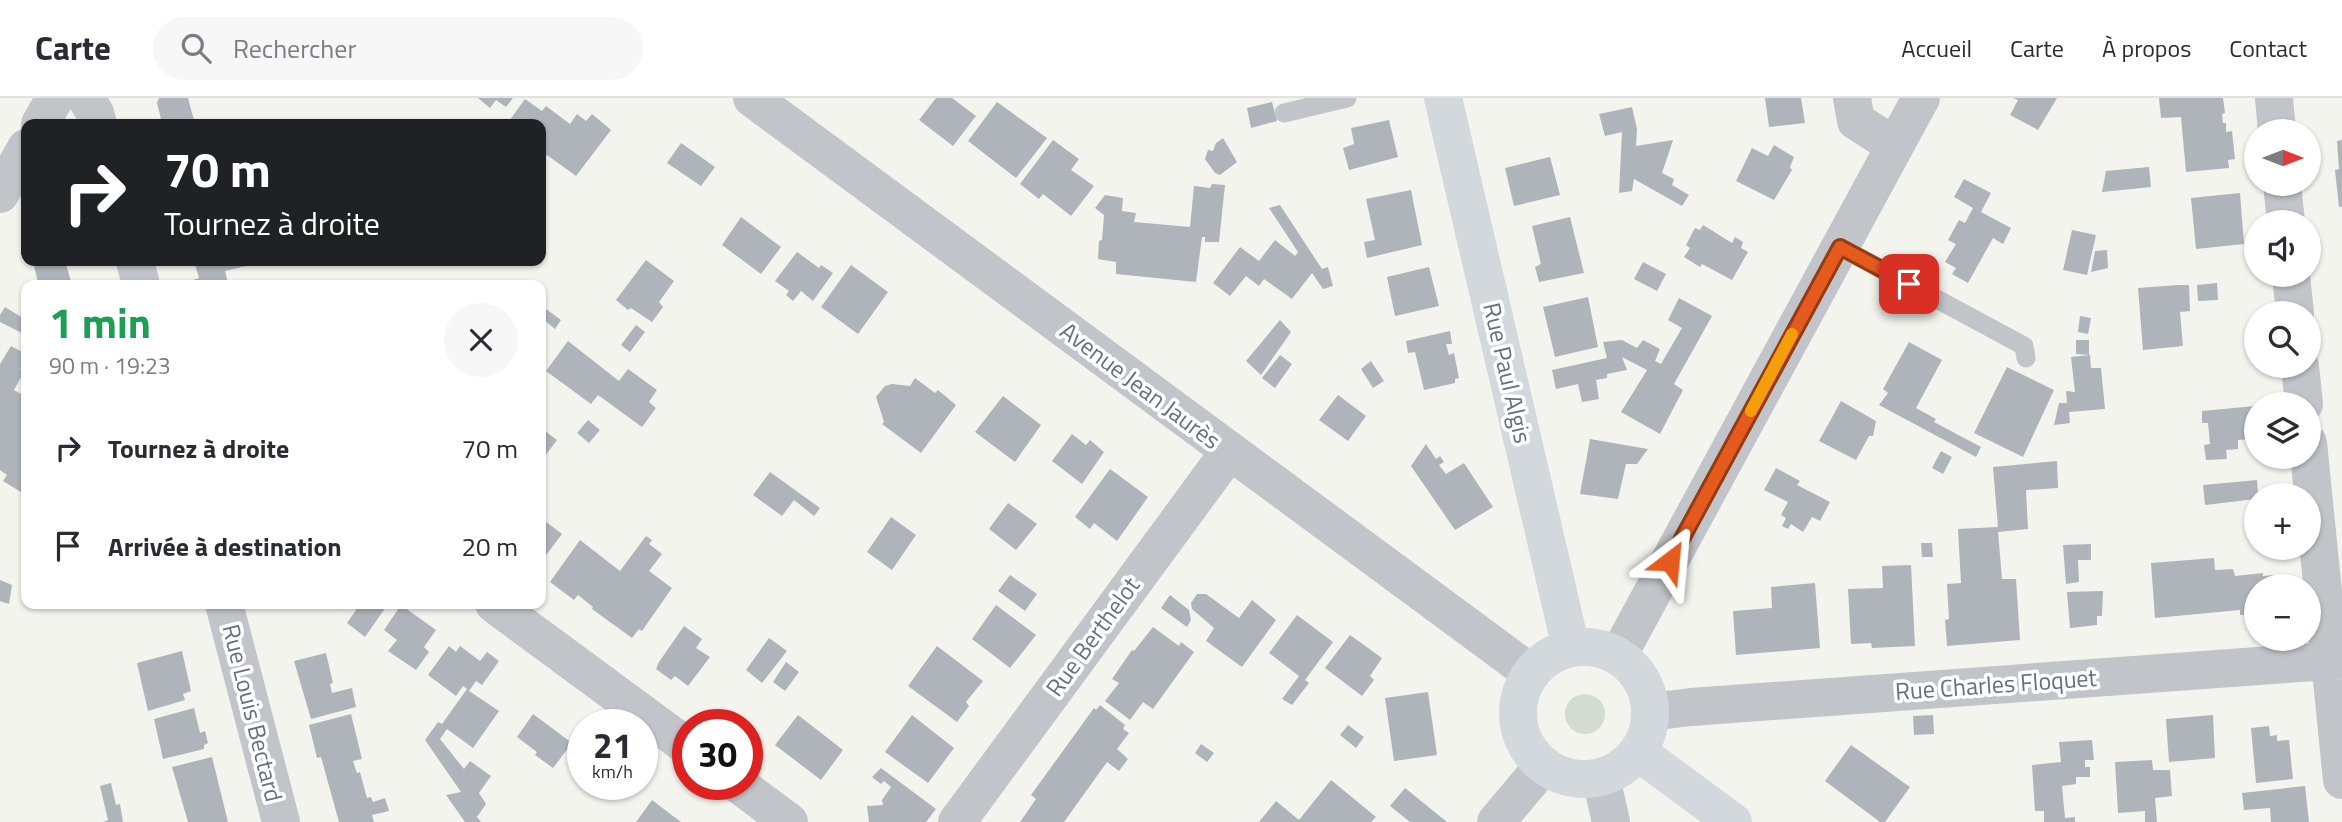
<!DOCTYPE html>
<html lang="fr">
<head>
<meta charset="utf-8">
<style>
  :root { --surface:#fff; --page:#f7f7f7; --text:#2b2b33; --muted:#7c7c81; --line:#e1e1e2 }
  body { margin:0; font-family:"Titillium Web",sans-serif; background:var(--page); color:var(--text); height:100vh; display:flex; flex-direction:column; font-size:26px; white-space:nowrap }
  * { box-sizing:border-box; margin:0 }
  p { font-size:23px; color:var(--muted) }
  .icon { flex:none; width:38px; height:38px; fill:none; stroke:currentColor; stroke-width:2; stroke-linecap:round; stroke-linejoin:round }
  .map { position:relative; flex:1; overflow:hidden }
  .panel { position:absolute; left:21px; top:182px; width:525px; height:329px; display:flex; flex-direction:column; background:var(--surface); border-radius:14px; box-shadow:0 2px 5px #0004 }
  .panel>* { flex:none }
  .banner { position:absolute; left:21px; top:21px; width:525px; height:147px; border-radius:14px; box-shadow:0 2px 5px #0004; background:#202124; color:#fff; overflow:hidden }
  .needle { width:46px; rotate:90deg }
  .fabs { position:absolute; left:2244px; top:21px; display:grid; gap:14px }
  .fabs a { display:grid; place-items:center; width:77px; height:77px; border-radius:50%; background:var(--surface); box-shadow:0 2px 5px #0004; font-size:35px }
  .speed { position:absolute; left:567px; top:611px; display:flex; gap:14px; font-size:35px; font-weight:700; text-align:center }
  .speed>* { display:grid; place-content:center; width:91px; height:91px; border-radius:50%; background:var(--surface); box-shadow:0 2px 5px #0004; line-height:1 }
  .speed small { font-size:18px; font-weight:400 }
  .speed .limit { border:10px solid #d22; background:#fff; color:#111 }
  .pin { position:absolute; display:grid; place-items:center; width:60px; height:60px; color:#fff; margin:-30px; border-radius:14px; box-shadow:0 4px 10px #0006 }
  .me { position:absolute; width:77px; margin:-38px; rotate:29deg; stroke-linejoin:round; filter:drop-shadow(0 0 5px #0008) }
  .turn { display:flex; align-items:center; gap:24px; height:147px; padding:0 28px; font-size:32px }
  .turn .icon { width:91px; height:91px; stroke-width:2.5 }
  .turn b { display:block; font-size:49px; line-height:60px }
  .round { display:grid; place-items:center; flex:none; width:74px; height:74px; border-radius:37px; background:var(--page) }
  .head { display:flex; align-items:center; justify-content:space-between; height:119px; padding:0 28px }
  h1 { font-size:42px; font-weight:700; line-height:52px; color:#1e9e55 }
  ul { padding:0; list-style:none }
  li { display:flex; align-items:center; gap:21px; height:98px; padding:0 28px }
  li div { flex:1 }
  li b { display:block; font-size:26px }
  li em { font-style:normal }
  header { display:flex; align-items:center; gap:42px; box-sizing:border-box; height:98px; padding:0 35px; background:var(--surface); border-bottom:2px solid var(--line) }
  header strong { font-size:33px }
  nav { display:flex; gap:38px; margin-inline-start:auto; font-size:24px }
  .search { width:490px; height:63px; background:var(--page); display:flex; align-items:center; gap:18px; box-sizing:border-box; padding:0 24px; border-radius:38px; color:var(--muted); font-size:26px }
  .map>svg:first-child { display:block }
</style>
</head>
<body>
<header>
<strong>Carte</strong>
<div class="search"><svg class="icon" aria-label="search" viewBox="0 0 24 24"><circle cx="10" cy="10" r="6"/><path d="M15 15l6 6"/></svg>Rechercher</div>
<nav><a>Accueil</a><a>Carte</a><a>À propos</a><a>Contact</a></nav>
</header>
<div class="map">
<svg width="2342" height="724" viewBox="0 0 2342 724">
  <rect width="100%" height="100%" fill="#f4f4ef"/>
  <path fill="#d4dbd0" d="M1565 616a20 20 0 1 1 40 0a20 20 0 1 1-40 0Z"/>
  <path fill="#aeb4b9" d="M 159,0 L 188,0 L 195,26 L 162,25 L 157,5 Z
    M 478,0 L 513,0 L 506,9 L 496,2 L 490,10 Z
    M 936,0 L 952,0 L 976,18 L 953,48 L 919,22 Z
    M 1765,0 L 1801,0 L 1805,25 L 1769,29 Z
    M 2013,0 L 2057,0 L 2038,32 L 2010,17 L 2018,2 Z
    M 2159,0 L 2223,0 L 2225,15 L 2222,16 L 2223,25 L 2226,25 L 2226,34 L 2232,33 L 2235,61 L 2228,62 L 2229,70 L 2186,74 L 2181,19 L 2161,20 Z
    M 525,1 L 542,13 L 546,8 L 570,26 L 577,16 L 586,23 L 592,16 L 611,32 L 576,78 L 547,57 L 543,62 L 541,60 L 541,26 L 507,26 Z
    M 997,4 L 1047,40 L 1016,80 L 968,43 Z
    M 1272,4 L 1277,23 L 1251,30 L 1247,10 Z
    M 1632,9 L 1637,31 L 1636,48 L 1673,42 L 1662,75 L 1674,81 L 1672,87 L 1689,97 L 1682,108 L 1634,81 L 1632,93 L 1619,95 L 1622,34 L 1605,38 L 1599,16 Z
    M 1389,22 L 1398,59 L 1349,72 L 1343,50 L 1354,46 L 1351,30 Z
    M 1223,40 L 1237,64 L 1220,77 L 1215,75 L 1205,61 L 1208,52 L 1213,53 L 1216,45 Z
    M 1053,42 L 1079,61 L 1071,72 L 1094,88 L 1071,118 L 1043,96 L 1039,101 L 1020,86 Z
    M 2342,42 L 2342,109 L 2339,109 L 2335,72 L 2339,71 L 2337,43 Z
    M 681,45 L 715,69 L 701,88 L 667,65 Z
    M 1774,47 L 1794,59 L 1790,69 L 1792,72 L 1774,102 L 1736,83 L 1752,50 L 1768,58 Z
    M 1550,59 L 1560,97 L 1514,108 L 1505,70 Z
    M 2149,69 L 2151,89 L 2102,94 L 2106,73 Z
    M 1964,81 L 1991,95 L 1981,114 L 2011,130 L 2003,146 L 1993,140 L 1968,185 L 1952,176 L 1956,170 L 1945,164 L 1956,146 L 1948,142 L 1959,122 L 1965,125 L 1973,110 L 1954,99 Z
    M 1212,86 L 1225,87 L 1219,144 L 1205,144 L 1205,139 L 1202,139 L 1196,184 L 1116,176 L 1116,164 L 1098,161 L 1099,143 L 1102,142 L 1104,117 L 1095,110 L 1105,97 L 1123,100 L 1122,113 L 1136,115 L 1134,124 L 1190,129 L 1194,88 L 1210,90 Z
    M 1411,92 L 1422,147 L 1367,160 L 1364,144 L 1375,142 L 1366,101 Z
    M 2240,95 L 2244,146 L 2196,151 L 2191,100 Z
    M 1280,107 L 1322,171 L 1328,169 L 1333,188 L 1323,191 L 1312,175 L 1292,201 L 1264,181 L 1259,188 L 1246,178 L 1230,198 L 1213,185 L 1240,149 L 1259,163 L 1275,142 L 1295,158 L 1298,154 L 1269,110 Z
    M 741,119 L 781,149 L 761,176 L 722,147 Z
    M 1570,119 L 1584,175 L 1539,184 L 1535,169 L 1541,166 L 1532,128 Z
    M 1703,127 L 1732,145 L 1735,139 L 1743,144 L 1741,150 L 1748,154 L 1732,182 L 1702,166 L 1700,169 L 1684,159 L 1690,150 L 1686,147 L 1695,130 L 1700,132 Z
    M 2072,132 L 2096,137 L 2087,177 L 2063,172 Z
    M 2107,152 L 2108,170 L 2091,174 L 2095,153 Z
    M 797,154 L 819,170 L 821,167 L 833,175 L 813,203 L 801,193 L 793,203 L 786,197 L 789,193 L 775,183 Z
    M 646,162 L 674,183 L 659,204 L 663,209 L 652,224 L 631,210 L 628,212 L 616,202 Z
    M 33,163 L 75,163 L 66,166 L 72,187 L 33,187 L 38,185 Z
    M 194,163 L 262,163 L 262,164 L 225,173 L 228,185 L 219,187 L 195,187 L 193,182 L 199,180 Z
    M 1643,164 L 1666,176 L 1657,193 L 1634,181 Z
    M 851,167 L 888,194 L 858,236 L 821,209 Z
    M 1429,169 L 1439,208 L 1395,218 L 1387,179 Z
    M 2217,185 L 2218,202 L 2198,203 L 2197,187 Z
    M 2178,187 L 2189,187 L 2190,213 L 2180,214 L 2183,248 L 2143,252 L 2138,190 Z
    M 1588,199 L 1598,249 L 1555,259 L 1543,209 Z
    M 1679,200 L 1712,218 L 1674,286 L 1683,292 L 1660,336 L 1621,314 L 1647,272 L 1622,259 L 1627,272 L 1607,276 L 1607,280 L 1596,282 L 1599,301 L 1582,304 L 1578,286 L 1556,291 L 1552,272 L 1607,260 L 1603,244 L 1622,242 L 1637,250 L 1643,242 L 1660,251 L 1655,263 L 1661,266 L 1682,230 L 1668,222 Z
    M 5,209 L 26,222 L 24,236 L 0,224 L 0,217 Z
    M 546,211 L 561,222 L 555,231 L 541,219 Z
    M 2080,218 L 2091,220 L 2088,236 L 2078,234 Z
    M 1280,222 L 1291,234 L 1261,277 L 1246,263 Z
    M 636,227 L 645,234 L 630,254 L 621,247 Z
    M 1450,233 L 1452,246 L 1446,246 L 1449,257 L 1454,255 L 1459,280 L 1455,281 L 1455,285 L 1424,292 L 1415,254 L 1408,255 L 1406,243 Z
    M 2076,242 L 2089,242 L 2089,257 L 2076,256 Z
    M 568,243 L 619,283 L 628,271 L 657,292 L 649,304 L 656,310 L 642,329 L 598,297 L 591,306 L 546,273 Z
    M 1909,244 L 1942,262 L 1916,310 L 1936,321 L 1934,324 L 1981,349 L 1976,359 L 1879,307 L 1888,295 L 1883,291 Z
    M 11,248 L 26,256 L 26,260 L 20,271 L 24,274 L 14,292 L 26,299 L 26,380 L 24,396 L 3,383 L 7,377 L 0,372 L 0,266 Z
    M 1280,257 L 1292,266 L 1275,290 L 1262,280 Z
    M 2090,257 L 2091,270 L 2101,270 L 2105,311 L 2069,314 L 2070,325 L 2054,327 L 2059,305 L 2067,305 L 2066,293 L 2075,294 L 2071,259 Z
    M 1371,263 L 1384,283 L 1373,290 L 1361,271 Z
    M 2007,269 L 2054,292 L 2023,359 L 1974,335 Z
    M 915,280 L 935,295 L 938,292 L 956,307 L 921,355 L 882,326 L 884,324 L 876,299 L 885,288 L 892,286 L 910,288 Z
    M 1338,297 L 1366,318 L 1348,343 L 1319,322 Z
    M 1003,298 L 1041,327 L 1015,364 L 975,334 Z
    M 1841,303 L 1876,323 L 1873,338 L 1869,338 L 1856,362 L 1819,343 Z
    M 2255,308 L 2256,336 L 2251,337 L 2251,341 L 2238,342 L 2238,351 L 2226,352 L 2227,361 L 2206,362 L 2204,347 L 2210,346 L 2208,325 L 2202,325 L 2202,313 Z
    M 588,322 L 600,332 L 589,345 L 577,335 Z
    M 545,333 L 557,342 L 542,362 L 541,338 Z
    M 1072,336 L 1086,347 L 1090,342 L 1104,354 L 1082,386 L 1052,363 Z
    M 1590,341 L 1648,351 L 1637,366 L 1626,366 L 1618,401 L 1580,396 Z
    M 1426,346 L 1436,361 L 1440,358 L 1444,364 L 1439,367 L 1446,376 L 1464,365 L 1493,409 L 1455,432 L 1411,368 Z
    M 1941,353 L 1952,359 L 1943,376 L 1932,370 Z
    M 2057,363 L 2058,390 L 2026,392 L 2028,431 L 1998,434 L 2002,481 L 2016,481 L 2020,542 L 1947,548 L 1945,522 L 1949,521 L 1947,486 L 1961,485 L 1958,431 L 1998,429 L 1993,369 Z
    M 1776,370 L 1800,383 L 1797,387 L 1830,404 L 1820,423 L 1812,419 L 1803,434 L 1791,426 L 1788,431 L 1782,428 L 1786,420 L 1781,417 L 1788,404 L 1764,392 Z
    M 1110,371 L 1148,399 L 1117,443 L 1094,425 L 1090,431 L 1075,419 Z
    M 770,374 L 820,410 L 814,418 L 794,402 L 782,418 L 753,397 Z
    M 2257,382 L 2258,397 L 2256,397 L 2256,401 L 2205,407 L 2203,387 Z
    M 1008,405 L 1037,426 L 1016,452 L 989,431 Z
    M 891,419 L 916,437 L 892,472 L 867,454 Z
    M 541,420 L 562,436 L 541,464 Z
    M 646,438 L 652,442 L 649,446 L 662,456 L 649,473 L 672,490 L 642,533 L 639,531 L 632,540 L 592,511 L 593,509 L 578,497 L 574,502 L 550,484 L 580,442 L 620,473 Z
    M 1921,445 L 1932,445 L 1933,459 L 1922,459 Z
    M 2091,446 L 2091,462 L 2078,462 L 2079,484 L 2066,486 L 2063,447 Z
    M 2214,460 L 2215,472 L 2233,471 L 2235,478 L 2263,475 L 2263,478 L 2274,477 L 2276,488 L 2256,488 L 2256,516 L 2240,517 L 2240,512 L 2155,520 L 2151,465 Z
    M 1911,467 L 1915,548 L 1872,550 L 1871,545 L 1851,546 L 1848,491 L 1883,490 L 1882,468 Z
    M 1010,477 L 1037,496 L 1025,513 L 998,493 Z
    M 0,482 L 12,487 L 9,506 L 0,503 Z
    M 1815,485 L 1820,550 L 1736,557 L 1733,513 L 1772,510 L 1771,489 Z
    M 2103,493 L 2102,518 L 2097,518 L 2097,527 L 2070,530 L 2067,494 Z
    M 1197,496 L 1206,496 L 1239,520 L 1252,502 L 1276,522 L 1242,569 L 1206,543 L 1214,530 L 1192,511 L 1191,505 Z
    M 1170,497 L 1189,512 L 1191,522 L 1187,529 L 1161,510 Z
    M 360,506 L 388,506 L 365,539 L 347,525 Z
    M 401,507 L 436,532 L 424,549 L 429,554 L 416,572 L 388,553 L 397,542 L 384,532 Z
    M 996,507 L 1036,537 L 1010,570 L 972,541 Z
    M 1297,517 L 1333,544 L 1305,582 L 1309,585 L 1292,607 L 1282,601 L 1299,578 L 1269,555 Z
    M 684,528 L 702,541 L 696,550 L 710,559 L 688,588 L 675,578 L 671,582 L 656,571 L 659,564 Z
    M 1153,529 L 1179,548 L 1181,544 L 1194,554 L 1153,611 L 1143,604 L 1130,622 L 1105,603 L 1119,585 L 1112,581 L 1132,552 L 1134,553 Z
    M 1350,537 L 1382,560 L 1370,578 L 1374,582 L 1362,598 L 1325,570 Z
    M 769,540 L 787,553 L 762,585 L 746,572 Z
    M 449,548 L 456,554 L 460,548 L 480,563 L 487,554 L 499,563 L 482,587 L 476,583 L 469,593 L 499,613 L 473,650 L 447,631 L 440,641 L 464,671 L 470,663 L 491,678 L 479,695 L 486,706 L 477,719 L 481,724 L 465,724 L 446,697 L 461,694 L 425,642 L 438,624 L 442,626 L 467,591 L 463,588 L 456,598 L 428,577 Z
    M 937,548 L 983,583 L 966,604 L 969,608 L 957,624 L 908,588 Z
    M 182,553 L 191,593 L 183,596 L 185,602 L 148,613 L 137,565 Z
    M 326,555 L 333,585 L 330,586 L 332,595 L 352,590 L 356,609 L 311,621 L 294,563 Z
    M 786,564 L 799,574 L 785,593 L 773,584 Z
    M 1428,594 L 1437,657 L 1394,663 L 1385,600 Z
    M 1100,607 L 1125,627 L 1123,631 L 1129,635 L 1117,651 L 1128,661 L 1119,673 L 1107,664 L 1064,724 L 1020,724 L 1036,701 L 1031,697 L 1094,610 L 1096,612 Z
    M 194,610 L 200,635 L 205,633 L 208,645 L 204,647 L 204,651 L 163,661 L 154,621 Z
    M 351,616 L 362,661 L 353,663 L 357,675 L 360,674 L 367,700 L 371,699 L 373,704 L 385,700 L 389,713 L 372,717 L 374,724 L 339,724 L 321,659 L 317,660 L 309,627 Z
    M 533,616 L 572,645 L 553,670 L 535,657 L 537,654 L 517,639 Z
    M 798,617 L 843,652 L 821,682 L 775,647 Z
    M 912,617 L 954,650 L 928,685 L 885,654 Z
    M 1933,617 L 1934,636 L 1914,637 L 1913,618 Z
    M 2213,617 L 2215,660 L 2169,664 L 2166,621 Z
    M 1348,627 L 1364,639 L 1356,650 L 1340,637 Z
    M 2269,628 L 2270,638 L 2277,637 L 2277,643 L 2289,642 L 2293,681 L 2256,685 L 2251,630 Z
    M 2092,642 L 2094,662 L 2085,662 L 2085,669 L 2090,669 L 2090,679 L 2076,679 L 2076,686 L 2062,688 L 2065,720 L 2075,719 L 2075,724 L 2044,724 L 2044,713 L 2035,713 L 2032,667 L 2061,664 L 2059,644 Z
    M 1201,646 L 1214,655 L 1207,664 L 1195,655 Z
    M 1851,647 L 1910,689 L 1885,724 L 1880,724 L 1825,683 Z
    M 212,659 L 228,724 L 188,724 L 172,669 Z
    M 2152,662 L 2153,672 L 2170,672 L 2172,698 L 2155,700 L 2157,724 L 2145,724 L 2145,713 L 2118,715 L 2115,664 Z
    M 881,670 L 936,711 L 926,724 L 869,724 L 867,708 L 883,707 L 882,702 L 891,689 L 884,683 L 881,686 L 872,679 Z
    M 1331,682 L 1376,719 L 1371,724 L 1259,724 L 1276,703 L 1299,722 Z
    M 111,685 L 116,707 L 120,706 L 123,724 L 103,724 L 108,722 L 100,688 Z
    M 2305,688 L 2309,724 L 2271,724 L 2270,710 L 2244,712 L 2242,695 Z
    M 1405,690 L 1447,724 L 1410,724 L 1390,708 Z
    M 652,702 L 673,718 L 681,724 L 636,724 Z"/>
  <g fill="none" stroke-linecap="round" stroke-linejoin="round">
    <path stroke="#c1c4c8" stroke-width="19" d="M 1284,15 L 1347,0
      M 1840,149 L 2024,248 L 2026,260"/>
    <path stroke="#c1c4c8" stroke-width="38" d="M 86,0 L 95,15 L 98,26
      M 752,0 L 1531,575
      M 1852,0 L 1856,23 L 1895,48
      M 2274,0 L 2277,33
      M 40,26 L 55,0
      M 2282,86 L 2286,124
      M 0,96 L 26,50
      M 135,163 L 141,187
      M 2291,177 L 2295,215
      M 2300,268 L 2304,306
      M 2308,345 L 2342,682
      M 224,506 L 281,724
      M 494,506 L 688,649
      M 1618,558 L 1921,0
      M 1651,614 L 1691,609 L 2342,562
      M 1601,680 L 1611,724
      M 738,686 L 789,724
      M 957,724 L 1229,354
      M 1496,724 L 1543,668"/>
    <path stroke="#d3d8dc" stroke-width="38" d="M 1443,0 L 1571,550
      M1518 615a66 66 0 1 1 132 0a66 66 0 1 1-132 0Z
      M 1638,654 L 1733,724"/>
  </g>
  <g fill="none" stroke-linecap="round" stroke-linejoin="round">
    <defs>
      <path id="route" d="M 1670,463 L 1840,149 L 1909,186"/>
    </defs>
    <use href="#route" stroke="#953b14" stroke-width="18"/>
    <use href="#route" stroke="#e55b1e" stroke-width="12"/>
    <path stroke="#f59e0b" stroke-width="12" d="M 1751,313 L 1792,236"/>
  </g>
  <g text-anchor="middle" stroke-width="7" stroke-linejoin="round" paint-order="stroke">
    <g font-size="24" fill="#627181" stroke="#fff">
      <text transform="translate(1507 275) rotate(77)" y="8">Rue Paul Algis</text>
      <text transform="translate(1140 288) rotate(37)" y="8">Avenue Jean Jaurès</text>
      <text transform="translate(1093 539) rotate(-54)" y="8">Rue Berthelot</text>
      <text transform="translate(1996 587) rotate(-4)" y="8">Rue Charles Floquet</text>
      <text transform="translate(252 615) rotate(76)" y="8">Rue Louis Bectard</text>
    </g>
  </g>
</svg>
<div class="fabs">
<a><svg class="needle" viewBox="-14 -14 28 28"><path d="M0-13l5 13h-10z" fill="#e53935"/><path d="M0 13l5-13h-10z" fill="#7c7c81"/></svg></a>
<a><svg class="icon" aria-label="sound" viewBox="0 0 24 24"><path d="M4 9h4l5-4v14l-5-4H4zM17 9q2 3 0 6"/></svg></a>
<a><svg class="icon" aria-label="search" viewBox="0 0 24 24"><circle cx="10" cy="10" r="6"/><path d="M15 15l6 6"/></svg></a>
<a><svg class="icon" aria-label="layers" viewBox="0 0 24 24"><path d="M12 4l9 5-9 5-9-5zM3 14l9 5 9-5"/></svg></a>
<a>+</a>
<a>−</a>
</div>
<div class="speed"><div>21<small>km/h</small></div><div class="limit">30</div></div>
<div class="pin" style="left:1909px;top:186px;background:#d93025"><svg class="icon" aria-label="arrive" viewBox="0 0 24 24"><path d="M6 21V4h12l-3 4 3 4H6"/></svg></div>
<svg class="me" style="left:1670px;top:463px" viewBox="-20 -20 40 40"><path d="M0-17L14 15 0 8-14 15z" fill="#e55b1e" stroke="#fff" stroke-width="4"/></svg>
<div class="banner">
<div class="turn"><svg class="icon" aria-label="right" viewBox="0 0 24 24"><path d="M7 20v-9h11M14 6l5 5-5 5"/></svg><div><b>70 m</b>Tournez à droite</div></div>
</div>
<section class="panel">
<div class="head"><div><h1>1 min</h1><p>90 m · 19:23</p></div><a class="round"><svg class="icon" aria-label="close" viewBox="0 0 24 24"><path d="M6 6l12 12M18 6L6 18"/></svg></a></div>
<ul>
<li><svg class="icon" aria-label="right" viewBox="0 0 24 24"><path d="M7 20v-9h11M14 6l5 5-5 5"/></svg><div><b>Tournez à droite</b></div><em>70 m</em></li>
<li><svg class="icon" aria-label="arrive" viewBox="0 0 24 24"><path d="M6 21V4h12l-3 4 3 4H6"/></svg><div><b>Arrivée à destination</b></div><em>20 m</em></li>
</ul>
</section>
</div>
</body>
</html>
